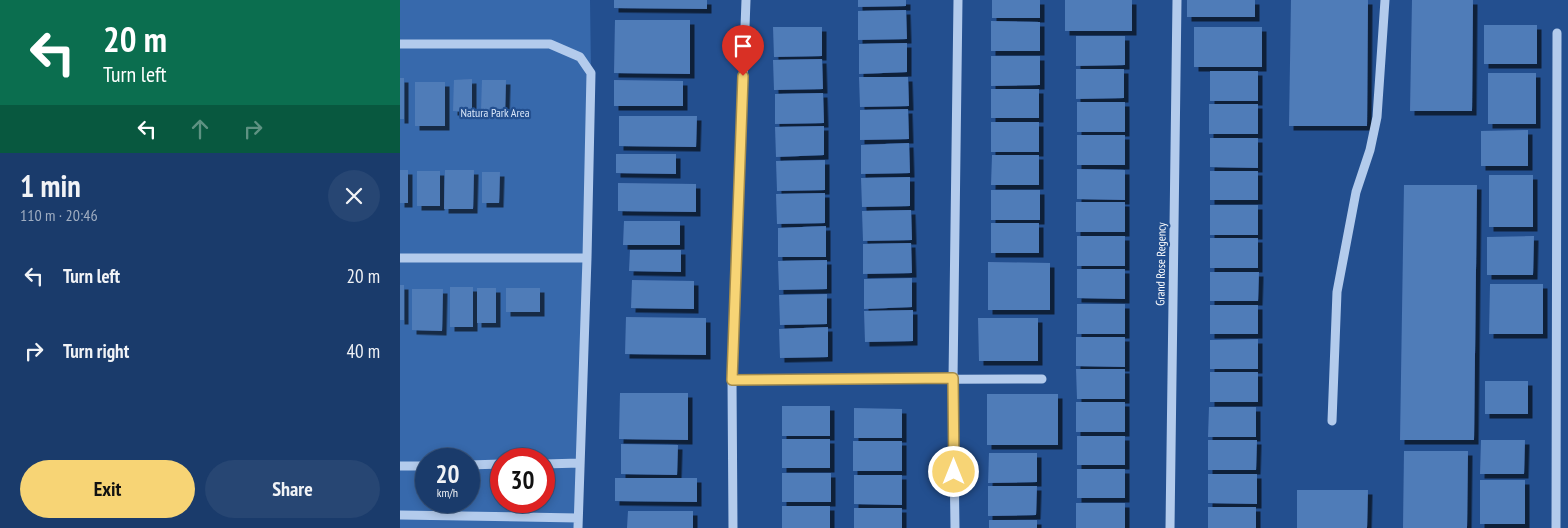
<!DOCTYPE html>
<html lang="en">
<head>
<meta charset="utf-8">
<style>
  :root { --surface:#1a3b6b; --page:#274673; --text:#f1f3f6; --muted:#9fadc1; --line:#38557e; --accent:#f7d475 }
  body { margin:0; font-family:"PT Sans Narrow",sans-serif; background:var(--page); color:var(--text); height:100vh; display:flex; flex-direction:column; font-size:19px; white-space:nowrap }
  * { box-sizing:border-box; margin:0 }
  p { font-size:16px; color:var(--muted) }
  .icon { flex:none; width:28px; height:28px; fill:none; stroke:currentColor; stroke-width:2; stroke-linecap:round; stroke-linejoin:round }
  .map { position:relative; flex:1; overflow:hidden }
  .details { display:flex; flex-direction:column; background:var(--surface); width:400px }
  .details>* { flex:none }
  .top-card { background:#0b6e4f; color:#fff; overflow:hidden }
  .speed { position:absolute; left:15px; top:448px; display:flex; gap:10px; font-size:25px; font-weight:700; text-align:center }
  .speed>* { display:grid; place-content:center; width:65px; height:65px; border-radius:50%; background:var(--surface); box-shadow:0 2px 8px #0003,0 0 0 1px var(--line); line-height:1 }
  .speed small { font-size:12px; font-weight:400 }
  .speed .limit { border:8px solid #d22; background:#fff; color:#111 }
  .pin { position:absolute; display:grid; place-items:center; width:42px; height:42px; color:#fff; margin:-51px -21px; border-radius:50% 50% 50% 0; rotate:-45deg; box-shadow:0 0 5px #0007 }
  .pin .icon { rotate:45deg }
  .me { position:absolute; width:55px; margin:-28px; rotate:0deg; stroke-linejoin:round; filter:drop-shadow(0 0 4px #0008) }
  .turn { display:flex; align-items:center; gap:18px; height:105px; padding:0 20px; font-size:22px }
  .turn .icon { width:65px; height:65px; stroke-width:2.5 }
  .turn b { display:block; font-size:35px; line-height:42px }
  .lanes { display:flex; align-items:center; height:48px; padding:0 20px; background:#0003; justify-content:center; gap:25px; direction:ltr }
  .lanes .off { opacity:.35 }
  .round { display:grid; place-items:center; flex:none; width:52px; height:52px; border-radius:26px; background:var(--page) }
  .head { display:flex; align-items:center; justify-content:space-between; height:85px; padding:0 20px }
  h1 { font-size:30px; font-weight:700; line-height:38px }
  .cta { display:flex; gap:10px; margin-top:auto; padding:10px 20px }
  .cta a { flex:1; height:58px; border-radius:30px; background:var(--accent); color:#111; font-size:20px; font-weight:700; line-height:58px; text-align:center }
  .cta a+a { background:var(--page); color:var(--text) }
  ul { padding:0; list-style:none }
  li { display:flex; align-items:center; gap:15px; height:75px; padding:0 20px }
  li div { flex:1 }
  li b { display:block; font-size:19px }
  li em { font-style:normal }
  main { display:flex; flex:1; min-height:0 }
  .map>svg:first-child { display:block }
</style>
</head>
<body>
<main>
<section class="details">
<div class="top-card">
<div class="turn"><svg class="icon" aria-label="left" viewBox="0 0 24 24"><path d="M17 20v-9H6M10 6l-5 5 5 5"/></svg><div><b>20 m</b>Turn left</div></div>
<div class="lanes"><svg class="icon" aria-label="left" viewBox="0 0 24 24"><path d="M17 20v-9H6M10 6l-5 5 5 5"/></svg><svg class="icon off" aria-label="ahead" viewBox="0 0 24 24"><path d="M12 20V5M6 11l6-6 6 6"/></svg><svg class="icon off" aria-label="right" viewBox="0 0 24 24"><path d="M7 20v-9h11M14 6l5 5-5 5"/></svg></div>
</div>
<div class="head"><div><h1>1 min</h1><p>110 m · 20:46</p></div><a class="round"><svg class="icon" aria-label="close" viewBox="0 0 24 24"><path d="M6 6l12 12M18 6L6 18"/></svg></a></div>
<ul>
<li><svg class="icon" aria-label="left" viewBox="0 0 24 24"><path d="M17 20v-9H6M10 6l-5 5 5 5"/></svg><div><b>Turn left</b></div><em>20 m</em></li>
<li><svg class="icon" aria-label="right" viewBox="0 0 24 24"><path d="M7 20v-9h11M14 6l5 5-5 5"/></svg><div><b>Turn right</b></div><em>40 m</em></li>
</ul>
<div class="cta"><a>Exit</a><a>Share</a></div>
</section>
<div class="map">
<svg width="1168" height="528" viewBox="0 0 1168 528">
  <defs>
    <filter id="shadow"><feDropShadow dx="4.5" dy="4.5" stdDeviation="0" flood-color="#0009"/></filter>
  </defs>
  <rect width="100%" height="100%" fill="#234f8f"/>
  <path fill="#3769ac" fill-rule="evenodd" d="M 0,0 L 190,0 L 191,73 L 178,528 L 0,528 ZM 26,459 L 69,459 L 69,501 L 26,501 ZM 101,459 L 144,459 L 144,501 L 101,501 Z"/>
  <path fill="#507bb8" filter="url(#shadow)" d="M 214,0 L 307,0 L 307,9 L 214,8 Z
    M 458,0 L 506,0 L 506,6 L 458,7 Z
    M 592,0 L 640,0 L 640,18 L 592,18 Z
    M 665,0 L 732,0 L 732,31 L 665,31 Z
    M 787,0 L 855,0 L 855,17 L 787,17 Z
    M 891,0 L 968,0 L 967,126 L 889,126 Z
    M 1012,0 L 1073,0 L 1072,111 L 1010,111 Z
    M 506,10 L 507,39 L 458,40 L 458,11 Z
    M 215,20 L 290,20 L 290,74 L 214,73 Z
    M 591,21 L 640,22 L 640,51 L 591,51 Z
    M 1084,25 L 1137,25 L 1137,64 L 1084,64 Z
    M 373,27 L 422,27 L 422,56 L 374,57 Z
    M 794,27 L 862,27 L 862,67 L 794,67 Z
    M 676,36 L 725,36 L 725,65 L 676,66 Z
    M 507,43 L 507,72 L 459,74 L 459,44 Z
    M 591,56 L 640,56 L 640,85 L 591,86 Z
    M 422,59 L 423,89 L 374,90 L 373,60 Z
    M 676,69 L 724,69 L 724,98 L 676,99 Z
    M 810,71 L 858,71 L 858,101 L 810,101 Z
    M 1088,73 L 1136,73 L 1136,124 L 1088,124 Z
    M 459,77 L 508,77 L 509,106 L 460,107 Z
    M 0,78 L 4,78 L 4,119 L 0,119 Z
    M 72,79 L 72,112 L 53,111 L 54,80 Z
    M 82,80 L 106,80 L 105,112 L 81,111 Z
    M 214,80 L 283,81 L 283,106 L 214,106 Z
    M 15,82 L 45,82 L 45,126 L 15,126 Z
    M 591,89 L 639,89 L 639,118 L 591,118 Z
    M 423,93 L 424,123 L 375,124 L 375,94 Z
    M 677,102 L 725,102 L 725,132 L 677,132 Z
    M 809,104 L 858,104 L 858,134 L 809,134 Z
    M 508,109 L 509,139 L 460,140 L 460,110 Z
    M 219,116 L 297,116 L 296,147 L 219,146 Z
    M 591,122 L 639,122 L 639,152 L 591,152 Z
    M 424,126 L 424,155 L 376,157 L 375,127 Z
    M 1128,130 L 1128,166 L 1081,166 L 1081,131 Z
    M 677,135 L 725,135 L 725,165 L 677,165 Z
    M 810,138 L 858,138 L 858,168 L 810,167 Z
    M 509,143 L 510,173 L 461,174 L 461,145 Z
    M 216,154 L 276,154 L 276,174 L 216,173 Z
    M 592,155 L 639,155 L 639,185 L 591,185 Z
    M 425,160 L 425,190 L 377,191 L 376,161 Z
    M 677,169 L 725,170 L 725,200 L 677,199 Z
    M 0,170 L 8,170 L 8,203 L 0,203 Z
    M 45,170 L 74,170 L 73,209 L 44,209 Z
    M 17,171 L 40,171 L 40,206 L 17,206 Z
    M 810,171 L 858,171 L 858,200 L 810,200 Z
    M 82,172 L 100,172 L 99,203 L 82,203 Z
    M 1089,175 L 1133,175 L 1133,227 L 1089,227 Z
    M 510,177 L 510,206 L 462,207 L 461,178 Z
    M 218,183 L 296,184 L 296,212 L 218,211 Z
    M 1004,185 L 1077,185 L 1074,440 L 1000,440 Z
    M 591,190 L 640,190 L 640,220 L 591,220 Z
    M 425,193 L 425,223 L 377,224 L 376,194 Z
    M 676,202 L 725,202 L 725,232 L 676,232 Z
    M 810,205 L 858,205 L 858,235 L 810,235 Z
    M 511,210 L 512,240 L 463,241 L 462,211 Z
    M 224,221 L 280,221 L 280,245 L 223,245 Z
    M 591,223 L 639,223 L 639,253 L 591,253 Z
    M 426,226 L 426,257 L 378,257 L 378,228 Z
    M 677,236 L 725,236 L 725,266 L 677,266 Z
    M 1134,236 L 1133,275 L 1087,275 L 1087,237 Z
    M 810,238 L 858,238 L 858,268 L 810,268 Z
    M 511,243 L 512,273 L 463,274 L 463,244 Z
    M 230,250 L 281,250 L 281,272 L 229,271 Z
    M 427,260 L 427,289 L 379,290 L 378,261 Z
    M 588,262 L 650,263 L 650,310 L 588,310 Z
    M 677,269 L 725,269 L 725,299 L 677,298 Z
    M 810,272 L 859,272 L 858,301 L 810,301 Z
    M 512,278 L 512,307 L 464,309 L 464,279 Z
    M 232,280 L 294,281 L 294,309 L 231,308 Z
    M 1090,284 L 1143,284 L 1143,334 L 1089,334 Z
    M 0,285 L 4,285 L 4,320 L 0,320 Z
    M 50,287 L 73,287 L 73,327 L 50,327 Z
    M 77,288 L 96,288 L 96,323 L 77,323 Z
    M 106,288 L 140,288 L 140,312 L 106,312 Z
    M 12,289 L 43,289 L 42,331 L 12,330 Z
    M 427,294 L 427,324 L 380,325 L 379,295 Z
    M 677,304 L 725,304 L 725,334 L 677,334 Z
    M 810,305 L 858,305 L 858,334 L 810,334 Z
    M 513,310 L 513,341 L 465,342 L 464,311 Z
    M 226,317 L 306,318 L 306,355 L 225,354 Z
    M 578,318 L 638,318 L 638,361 L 579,361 Z
    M 428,327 L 428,357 L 380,358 L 379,329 Z
    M 676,337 L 725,337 L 725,367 L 676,366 Z
    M 858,339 L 858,369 L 810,369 L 810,340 Z
    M 676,369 L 725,369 L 725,399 L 677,399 Z
    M 810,372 L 858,372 L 858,402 L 810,402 Z
    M 1085,381 L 1128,381 L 1128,414 L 1085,414 Z
    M 220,393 L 288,393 L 288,440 L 219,439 Z
    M 587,394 L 658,394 L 658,445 L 587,445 Z
    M 676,402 L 725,402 L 725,432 L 676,432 Z
    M 382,406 L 430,406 L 430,436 L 382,436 Z
    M 809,407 L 856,407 L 856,437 L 808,437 Z
    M 454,408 L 502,409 L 502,438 L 454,438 Z
    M 677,436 L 725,436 L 725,465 L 677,465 Z
    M 382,439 L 430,439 L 430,468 L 382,468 Z
    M 808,440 L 857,440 L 856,470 L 808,470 Z
    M 1081,440 L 1125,440 L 1124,474 L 1080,474 Z
    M 453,441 L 502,441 L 502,471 L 453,471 Z
    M 221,444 L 278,445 L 277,475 L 221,474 Z
    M 1004,451 L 1068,451 L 1067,528 L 1003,528 Z
    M 589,453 L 637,453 L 637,482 L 588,483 Z
    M 677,469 L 725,469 L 725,498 L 677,498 Z
    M 382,473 L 431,473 L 431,502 L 382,502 Z
    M 808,474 L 857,474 L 857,504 L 808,503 Z
    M 454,475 L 502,475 L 502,505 L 454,504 Z
    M 215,478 L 297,478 L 297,502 L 215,501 Z
    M 1080,480 L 1125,480 L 1125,524 L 1080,524 Z
    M 588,486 L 637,486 L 636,515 L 588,516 Z
    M 897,490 L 968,490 L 967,528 L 897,528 Z
    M 676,503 L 725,503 L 725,528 L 676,528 Z
    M 382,506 L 430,506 L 430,528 L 382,528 Z
    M 808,507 L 856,507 L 856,528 L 808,528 Z
    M 454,508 L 502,508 L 502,528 L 454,528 Z
    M 228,511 L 293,511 L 293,528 L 227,528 Z
    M 589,520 L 637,520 L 637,528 L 589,528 Z"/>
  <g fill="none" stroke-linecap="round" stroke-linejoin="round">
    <path stroke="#b3cbec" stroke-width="9" d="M 0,44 L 150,44 L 180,57 L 191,73 L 187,258 L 178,528
      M 0,258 L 187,258
      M 332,380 L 642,379
      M 932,421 L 937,292 L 956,192 L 970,150 L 977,117 L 985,0
      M 144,464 L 180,463
      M 69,465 L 101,464
      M 0,466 L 26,466
      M 0,515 L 178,518
      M 333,528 L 332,380 L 346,0
      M 555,528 L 553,379 L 558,0
      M 770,528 L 777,0
      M 1156,528 L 1157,33"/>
  </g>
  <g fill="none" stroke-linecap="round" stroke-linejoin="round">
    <defs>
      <path id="route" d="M 343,76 L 332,380 L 553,378 L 554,472"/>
    </defs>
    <use href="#route" stroke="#a18a4c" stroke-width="12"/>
    <use href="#route" stroke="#f7d475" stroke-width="9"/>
  </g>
  <g text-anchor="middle" stroke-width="4.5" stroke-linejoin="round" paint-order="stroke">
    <g font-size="12" fill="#d8e6f9" stroke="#234f8f">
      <text x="95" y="117">Natura Park Area</text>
    </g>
    <g font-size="12" fill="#fff" stroke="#234f8f">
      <text transform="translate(761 264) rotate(-89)" y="4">Grand Rose Regency</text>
    </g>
  </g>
</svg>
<div class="speed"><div>20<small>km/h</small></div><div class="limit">30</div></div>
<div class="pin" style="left:343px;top:76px;background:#d93025"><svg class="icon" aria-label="arrive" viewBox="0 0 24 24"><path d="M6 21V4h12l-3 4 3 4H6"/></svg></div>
<svg class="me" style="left:554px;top:472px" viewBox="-20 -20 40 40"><circle r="17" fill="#f7d475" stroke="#fff" stroke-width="3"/><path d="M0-11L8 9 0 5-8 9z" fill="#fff"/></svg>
</div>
</main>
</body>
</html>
